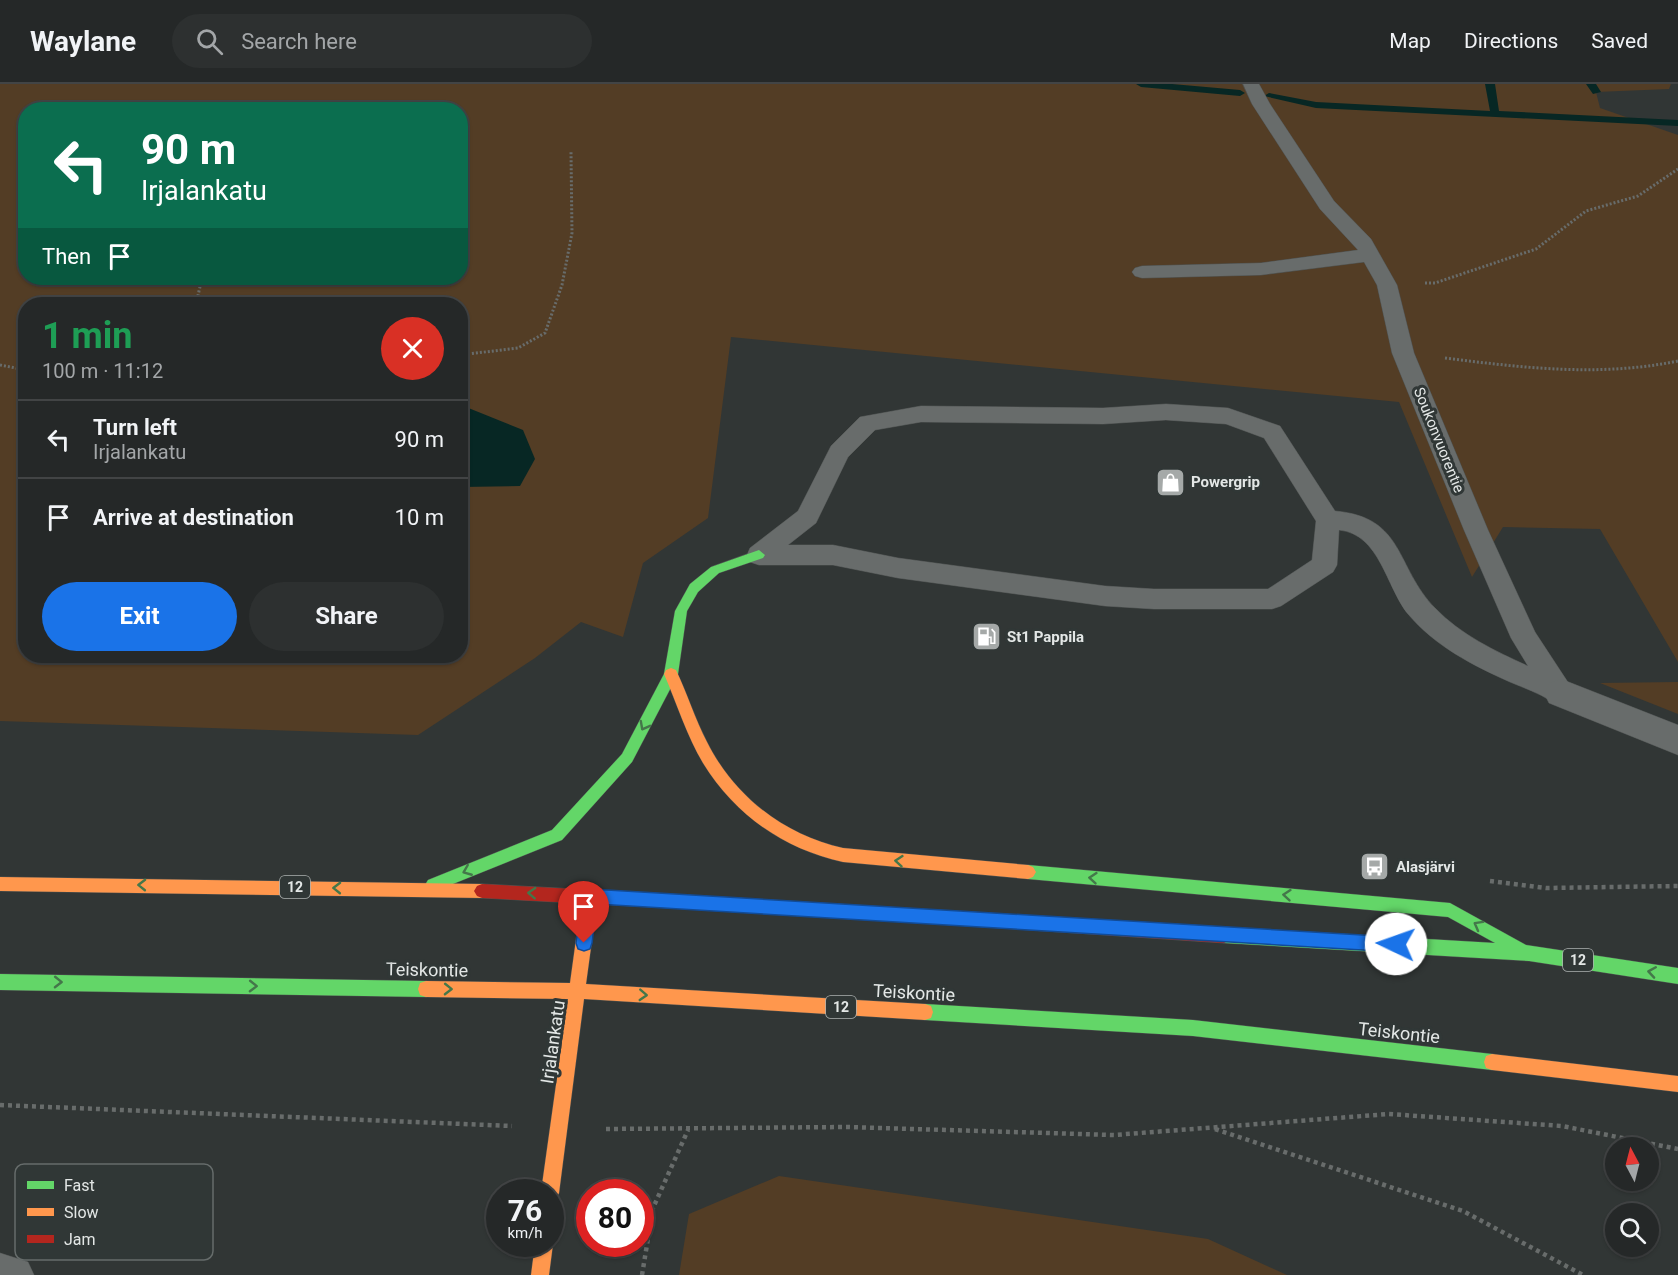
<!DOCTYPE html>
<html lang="en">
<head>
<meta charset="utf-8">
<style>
  :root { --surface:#252828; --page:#2d3030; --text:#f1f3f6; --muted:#a3a6a8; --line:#424445; --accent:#1a73e8 }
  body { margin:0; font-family:Roboto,sans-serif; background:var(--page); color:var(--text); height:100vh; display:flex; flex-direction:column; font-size:22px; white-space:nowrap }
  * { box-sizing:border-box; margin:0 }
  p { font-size:20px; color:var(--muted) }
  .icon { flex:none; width:33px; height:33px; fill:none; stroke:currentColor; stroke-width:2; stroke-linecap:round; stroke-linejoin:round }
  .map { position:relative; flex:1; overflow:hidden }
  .drawer { position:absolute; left:18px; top:213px; width:450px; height:366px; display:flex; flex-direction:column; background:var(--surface); border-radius:24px; box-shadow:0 2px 4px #0004,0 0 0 2px var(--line) }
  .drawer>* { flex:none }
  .hud { position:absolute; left:18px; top:18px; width:450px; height:183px; border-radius:24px; box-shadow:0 2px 4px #0004,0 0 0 2px var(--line); background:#0b6e4f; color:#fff; overflow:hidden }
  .needle { width:39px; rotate:353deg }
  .controls { position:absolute; left:1605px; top:1053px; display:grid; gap:12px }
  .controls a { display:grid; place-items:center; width:54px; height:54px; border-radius:50%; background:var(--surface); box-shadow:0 2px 4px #0004,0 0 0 2px var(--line); font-size:30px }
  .speed { position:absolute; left:486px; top:1095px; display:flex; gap:12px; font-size:30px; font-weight:700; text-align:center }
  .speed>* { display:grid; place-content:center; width:78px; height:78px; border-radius:50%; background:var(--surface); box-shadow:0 2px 4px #0004,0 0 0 2px var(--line); line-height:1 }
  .speed small { font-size:15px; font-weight:400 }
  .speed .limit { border:9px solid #d22; background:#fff; color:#111 }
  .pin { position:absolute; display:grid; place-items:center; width:51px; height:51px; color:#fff; margin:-62px -26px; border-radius:50% 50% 50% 0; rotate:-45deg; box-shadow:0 0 6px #0007 }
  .pin .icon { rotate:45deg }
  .me { position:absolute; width:66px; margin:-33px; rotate:273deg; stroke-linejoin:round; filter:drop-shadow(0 0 4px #0008) }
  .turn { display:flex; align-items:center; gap:21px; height:126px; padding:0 24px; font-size:27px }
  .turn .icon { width:78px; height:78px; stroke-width:2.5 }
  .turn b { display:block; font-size:42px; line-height:51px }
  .then { display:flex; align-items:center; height:57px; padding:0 24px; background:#0003; gap:12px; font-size:22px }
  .round { display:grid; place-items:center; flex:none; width:63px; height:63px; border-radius:32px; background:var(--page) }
  .summary { display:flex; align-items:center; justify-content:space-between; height:102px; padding:0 24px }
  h1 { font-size:36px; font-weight:700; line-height:45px; color:#1e9e55 }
  .button { display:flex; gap:12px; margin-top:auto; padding:12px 24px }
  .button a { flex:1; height:69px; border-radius:36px; background:var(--accent); color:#fff; font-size:24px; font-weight:700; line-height:69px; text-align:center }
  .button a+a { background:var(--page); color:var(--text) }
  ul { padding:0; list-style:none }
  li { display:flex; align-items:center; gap:18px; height:78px; padding:0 24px; border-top:2px solid var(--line) }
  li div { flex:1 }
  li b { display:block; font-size:22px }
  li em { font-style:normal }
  header { display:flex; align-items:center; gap:36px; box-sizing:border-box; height:84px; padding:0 30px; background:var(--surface); border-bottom:2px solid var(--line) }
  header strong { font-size:28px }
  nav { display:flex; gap:33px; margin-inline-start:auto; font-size:21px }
  .search { width:420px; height:54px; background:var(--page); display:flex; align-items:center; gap:15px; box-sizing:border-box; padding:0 21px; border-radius:33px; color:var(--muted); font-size:22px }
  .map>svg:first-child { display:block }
</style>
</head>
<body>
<header>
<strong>Waylane</strong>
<div class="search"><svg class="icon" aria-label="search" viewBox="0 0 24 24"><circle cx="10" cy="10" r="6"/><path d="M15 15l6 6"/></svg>Search here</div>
<nav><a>Map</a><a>Directions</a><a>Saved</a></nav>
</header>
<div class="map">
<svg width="1678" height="1191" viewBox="0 0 1678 1191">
  <rect width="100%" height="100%" fill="#313635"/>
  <path fill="#533d25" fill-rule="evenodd" d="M 0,0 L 1671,0 L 1669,5 L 1596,8 L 1600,24 L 1678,51 L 1678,578 L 1600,445 L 1503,443 L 1472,493 L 1399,318 L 731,253 L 708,434 L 643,479 L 623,553 L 581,538 L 535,574 L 418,651 L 0,637 ZM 26,26 L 460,26 L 460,194 L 26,194 ZM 26,220 L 460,220 L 460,572 L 26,572 Z
    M 1678,598 L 1678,630 L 1600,599 Z
    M 779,1092 L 1208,1155 L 1287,1191 L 679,1191 L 689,1130 Z"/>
  <path fill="#072724" d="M 461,321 L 523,346 L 535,375 L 520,402 L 461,403 Z"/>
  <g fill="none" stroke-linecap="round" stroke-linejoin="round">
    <path fill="#072724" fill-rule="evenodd" d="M 1136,0 L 1172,0 L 1240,6 L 1245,9 L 1240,12 L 1141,3 Z
      M 1485,0 L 1495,0 L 1499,27 L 1678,36 L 1678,42 L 1316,24 L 1264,12 L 1269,9 L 1316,18 L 1490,27 Z
      M 1586,0 L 1596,0 L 1601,8 L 1593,10 Z"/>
    <defs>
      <path id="lane" d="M 1243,0 L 1259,0 L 1270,20 L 1334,117 L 1371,155 L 1397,201 L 1414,269 L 1488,446 L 1535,548 L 1575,609 L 1571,617 L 1561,620 L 1551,617 C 1539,609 1524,604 1510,598 C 1472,581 1435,562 1408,530 C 1386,503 1380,450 1339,446 L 1337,481 L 1333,488 L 1281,522 L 1272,525 L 1154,525 L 1105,522 L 898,494 L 833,481 L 759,481 L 750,478 L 747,471 L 750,464 L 798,427 L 831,362 L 860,333 L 921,322 L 1103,324 L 1166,320 L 1228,324 L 1280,342 L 1335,427 C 1405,433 1395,483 1435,524 C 1461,551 1495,567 1528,582 L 1511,554 L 1464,446 L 1392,269 L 1377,201 L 1364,178 L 1261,191 L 1142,194 L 1135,192 L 1132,188 L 1135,184 L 1142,182 L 1261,179 L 1358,166 L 1320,125 L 1252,20 ZM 1166,336 L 1226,340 L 1264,354 L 1316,437 L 1312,476 L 1268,505 L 1154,505 L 1105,502 L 898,474 L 833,461 L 788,461 L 816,439 L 848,373 L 875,346 L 921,338 L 1103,340 Z
        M 0,1169 L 28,1178 L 34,1191 L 0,1191 Z"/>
      <path id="street" d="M 1561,595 L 1678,641 L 1678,671 L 1549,619 L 1544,609 L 1549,599 Z"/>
      <path id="fast" d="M 759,466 L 765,471 L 763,474 L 719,489 L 698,508 L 687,527 L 678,590 L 632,678 L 562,756 L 433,808 L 428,806 L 425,801 L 428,796 L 552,746 L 622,670 L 664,590 L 675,527 L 690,500 L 711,483 Z
        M 1028,781 L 1450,819 L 1526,861 L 1678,884 L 1678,900 L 1529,877 L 1224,859 L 1218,856 L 1216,851 L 1218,846 L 1224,843 L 1495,859 L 1448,833 L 1028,795 L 1023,793 L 1020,788 L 1023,783 Z
        M 0,890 L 426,897 L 432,899 L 434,905 L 432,911 L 426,913 L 0,906 Z
        M 925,920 L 1193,936 L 1492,970 L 1498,972 L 1500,978 L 1498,984 L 1492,986 L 1193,952 L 925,936 L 919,934 L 917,928 L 919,922 Z"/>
      <path id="slow" d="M 671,584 L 676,586 C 687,609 695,635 707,658 C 734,712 784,751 843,764 L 1028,781 L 1033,783 L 1036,788 L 1033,793 L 1028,795 L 843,778 C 784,765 735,731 703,679 C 687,652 677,620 664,590 L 666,586 Z
        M 0,793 L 482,800 L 487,802 L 490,807 L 487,812 L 482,814 L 0,807 Z
        M 590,805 L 595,807 L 598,812 L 586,900 L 925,920 L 931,922 L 933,928 L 931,934 L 925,936 L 584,915 L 559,1109 L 556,1115 L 550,1118 L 550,1108 L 541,1108 L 568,915 L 426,913 L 420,911 L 418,905 L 420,899 L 426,897 L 570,899 L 582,812 L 585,807 Z
        M 670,810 L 970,828 L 975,830 L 978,835 L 975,840 L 970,842 L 670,824 L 665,822 L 662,817 L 665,812 Z
        M 1492,970 L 1678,992 L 1678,1008 L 1492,986 L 1486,984 L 1484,978 L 1486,972 Z
        M 550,1154 L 553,1160 L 549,1191 L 531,1191 L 535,1160 L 550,1160 Z"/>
      <path id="jam" d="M 482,800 L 670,810 L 675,812 L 678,817 L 675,822 L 670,824 L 482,814 L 477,812 L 474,807 L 477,802 Z
        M 970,828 L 1224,843 L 1230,846 L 1232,851 L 1230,856 L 1224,859 L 970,842 L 965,840 L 962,835 L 965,830 Z"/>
    </defs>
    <use href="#lane" stroke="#4e5251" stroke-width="1"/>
    <use href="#street" stroke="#4e5251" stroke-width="1"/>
    <use href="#fast" stroke="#4e5251" stroke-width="1"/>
    <use href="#slow" stroke="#4e5251" stroke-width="1"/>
    <use href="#jam" stroke="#4e5251" stroke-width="1"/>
    <path stroke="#686c6b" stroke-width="3" stroke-dasharray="2 2" stroke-linecap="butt" d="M 1425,199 L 1435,199 L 1536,165 L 1586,127 L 1638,112 L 1678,85
      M 196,220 L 202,194
      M 460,271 L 518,264 L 545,249 L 562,201 L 572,149 L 571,68
      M 1445,274 C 1524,284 1600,293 1678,277
      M 0,281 L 26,286"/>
    <path stroke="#686c6b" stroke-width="4.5" stroke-dasharray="4 4" stroke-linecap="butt" d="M 1490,797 L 1546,804 L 1678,802
      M 0,1021 L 512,1042
      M 606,1045 L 846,1043 L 1114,1051 L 1389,1030 L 1562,1042 L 1678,1065
      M 1215,1045 L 1463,1127 L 1583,1191
      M 642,1191 L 653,1124 L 688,1046"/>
    <use href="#lane" fill="#686c6b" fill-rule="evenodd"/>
    <use href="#street" fill="#686c6b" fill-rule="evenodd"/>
    <use href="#fast" fill="#63d668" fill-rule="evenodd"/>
    <use href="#slow" fill="#ff974d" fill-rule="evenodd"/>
    <use href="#jam" fill="#b3261e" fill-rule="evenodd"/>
  </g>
  <defs><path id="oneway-chevron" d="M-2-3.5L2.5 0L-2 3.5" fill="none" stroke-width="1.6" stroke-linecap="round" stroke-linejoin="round" transform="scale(1.5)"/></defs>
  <g stroke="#44774a">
    <use href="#oneway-chevron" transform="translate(644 642) rotate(118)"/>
    <use href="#oneway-chevron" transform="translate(899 777) rotate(-175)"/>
    <use href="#oneway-chevron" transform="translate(467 787) rotate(158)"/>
    <use href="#oneway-chevron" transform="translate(1093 794) rotate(-175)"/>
    <use href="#oneway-chevron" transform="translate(142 801) rotate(-179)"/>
    <use href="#oneway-chevron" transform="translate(337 804) rotate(-179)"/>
    <use href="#oneway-chevron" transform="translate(532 809) rotate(-177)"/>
    <use href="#oneway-chevron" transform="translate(1287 811) rotate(-175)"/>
    <use href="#oneway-chevron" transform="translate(1478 841) rotate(-151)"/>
    <use href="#oneway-chevron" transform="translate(1652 888) rotate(-171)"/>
    <use href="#oneway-chevron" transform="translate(58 898) rotate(1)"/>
    <use href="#oneway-chevron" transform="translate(253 902) rotate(1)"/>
    <use href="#oneway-chevron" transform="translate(448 905) rotate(1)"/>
    <use href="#oneway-chevron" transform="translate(643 911) rotate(3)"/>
  </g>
  <path fill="#1a73e8" stroke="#114b97" stroke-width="1.5" d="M 590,805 L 1396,853 L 1401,855 L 1404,860 L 1401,866 L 1396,868 L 597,820 L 592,859 L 590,865 L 584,867 L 578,865 L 576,859 L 582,812 L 585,807 Z"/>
  <defs>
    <symbol id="shop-square" viewBox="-11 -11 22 22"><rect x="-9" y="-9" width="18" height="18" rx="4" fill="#a5a9a8" stroke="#303736"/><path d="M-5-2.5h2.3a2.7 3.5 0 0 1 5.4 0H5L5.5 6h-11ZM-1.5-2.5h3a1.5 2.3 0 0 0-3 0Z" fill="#fff"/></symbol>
    <symbol id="fuel-square" viewBox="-11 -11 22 22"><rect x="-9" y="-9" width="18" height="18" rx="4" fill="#a5a9a8" stroke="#303736"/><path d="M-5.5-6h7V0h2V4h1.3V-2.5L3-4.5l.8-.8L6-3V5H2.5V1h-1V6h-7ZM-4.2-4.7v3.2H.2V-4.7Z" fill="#fff"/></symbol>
    <symbol id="bus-square" viewBox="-11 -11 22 22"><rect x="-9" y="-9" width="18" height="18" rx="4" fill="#a5a9a8" stroke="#303736"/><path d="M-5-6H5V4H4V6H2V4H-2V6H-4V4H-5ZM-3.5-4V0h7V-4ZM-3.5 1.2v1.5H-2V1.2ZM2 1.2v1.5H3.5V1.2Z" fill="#fff"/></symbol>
  </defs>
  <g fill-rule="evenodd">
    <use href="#shop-square" x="1154" y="382" width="33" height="33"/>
    <use href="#fuel-square" x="970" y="536" width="33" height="33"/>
    <use href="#bus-square" x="1358" y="766" width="33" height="33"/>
  </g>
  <g text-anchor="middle" stroke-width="6" stroke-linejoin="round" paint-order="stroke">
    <g fill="#303736" stroke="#adb2b1" stroke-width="1.5">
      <rect x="280" y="792" width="30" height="22" rx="4.5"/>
      <rect x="1563" y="865" width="30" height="22" rx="4.5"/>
      <rect x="826" y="912" width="30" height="22" rx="4.5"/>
    </g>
    <g font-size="14" font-weight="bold" fill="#e3e7e6">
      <text x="295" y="808">12</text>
      <text x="1578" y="881">12</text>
      <text x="841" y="928">12</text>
    </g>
    <g font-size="15" fill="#e3e7e6" stroke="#303736">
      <text transform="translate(1439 356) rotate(68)" y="5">Soukonvuorentie</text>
    </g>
    <g font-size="15" font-weight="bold" fill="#e3e7e6" stroke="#303736" text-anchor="start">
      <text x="1191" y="403">Powergrip</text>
      <text x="1007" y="558">St1 Pappila</text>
      <text x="1396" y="788">Alasjärvi</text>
    </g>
    <g font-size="18" fill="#e3e7e6" stroke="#303736">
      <text transform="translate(427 886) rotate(1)" y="6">Teiskontie</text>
      <text transform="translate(914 909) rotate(3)" y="6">Teiskontie</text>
      <text transform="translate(1399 949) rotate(6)" y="6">Teiskontie</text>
      <text transform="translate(553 958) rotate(-82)" y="6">Irjalankatu</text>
    </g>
  </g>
  <rect x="15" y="1080" width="198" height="96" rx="9" fill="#303736" stroke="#666c6b" stroke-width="1.5"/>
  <rect x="27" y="1097" width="27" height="8" fill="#63d668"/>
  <rect x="27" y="1124" width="27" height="8" fill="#ff974d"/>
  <rect x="27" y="1151" width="27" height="8" fill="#b3261e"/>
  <g font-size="16" fill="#e3e7e6">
    <text x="64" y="1107">Fast</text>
    <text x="64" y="1134">Slow</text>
    <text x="64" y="1161">Jam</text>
  </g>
</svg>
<div class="controls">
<a><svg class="needle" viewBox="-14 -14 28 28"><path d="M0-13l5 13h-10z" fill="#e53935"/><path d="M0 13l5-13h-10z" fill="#a3a6a8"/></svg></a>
<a><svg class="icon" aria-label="search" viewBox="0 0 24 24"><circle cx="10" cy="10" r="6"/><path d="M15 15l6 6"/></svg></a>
</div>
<div class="speed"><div>76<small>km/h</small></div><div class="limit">80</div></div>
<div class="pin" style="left:584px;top:859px;background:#d93025"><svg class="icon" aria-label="arrive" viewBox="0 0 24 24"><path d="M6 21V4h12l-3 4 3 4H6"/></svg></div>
<svg class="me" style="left:1396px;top:860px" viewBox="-20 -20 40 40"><circle r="19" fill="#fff"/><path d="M0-13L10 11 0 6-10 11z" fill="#1a73e8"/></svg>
<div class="hud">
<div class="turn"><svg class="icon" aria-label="left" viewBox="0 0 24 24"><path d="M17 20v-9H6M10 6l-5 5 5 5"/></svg><div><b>90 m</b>Irjalankatu</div></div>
<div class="then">Then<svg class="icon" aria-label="arrive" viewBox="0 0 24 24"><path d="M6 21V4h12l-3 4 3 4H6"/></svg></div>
</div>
<section class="drawer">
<div class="summary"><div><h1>1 min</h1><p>100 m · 11:12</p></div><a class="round" style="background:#d93025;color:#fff"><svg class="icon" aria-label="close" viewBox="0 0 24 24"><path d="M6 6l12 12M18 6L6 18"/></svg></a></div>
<ul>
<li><svg class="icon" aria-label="left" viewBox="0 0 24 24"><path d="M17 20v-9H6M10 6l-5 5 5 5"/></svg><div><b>Turn left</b><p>Irjalankatu</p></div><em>90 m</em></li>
<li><svg class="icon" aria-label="arrive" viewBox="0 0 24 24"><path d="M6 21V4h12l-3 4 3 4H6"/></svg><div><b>Arrive at destination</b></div><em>10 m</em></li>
</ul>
<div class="button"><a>Exit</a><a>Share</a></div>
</section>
</div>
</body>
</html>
